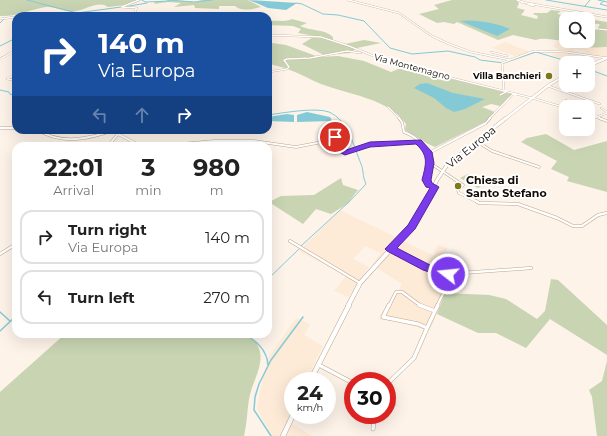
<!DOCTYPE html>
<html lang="en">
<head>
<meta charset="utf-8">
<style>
  :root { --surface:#fff; --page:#f6f6f6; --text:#222; --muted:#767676; --line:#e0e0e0 }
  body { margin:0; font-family:Montserrat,sans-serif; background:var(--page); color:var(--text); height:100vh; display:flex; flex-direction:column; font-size:15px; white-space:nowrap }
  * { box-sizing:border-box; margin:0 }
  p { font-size:13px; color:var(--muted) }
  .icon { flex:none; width:22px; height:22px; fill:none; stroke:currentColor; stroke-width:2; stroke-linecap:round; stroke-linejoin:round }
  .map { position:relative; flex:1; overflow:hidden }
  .sheet { position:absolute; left:12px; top:142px; width:260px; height:196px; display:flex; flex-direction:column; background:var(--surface); border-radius:12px; box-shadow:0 4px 16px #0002 }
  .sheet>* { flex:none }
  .banner { position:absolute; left:12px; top:12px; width:260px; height:122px; border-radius:12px; box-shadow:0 4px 16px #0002; background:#1a4fa0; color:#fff; overflow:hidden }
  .tools { position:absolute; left:559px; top:12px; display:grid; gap:8px }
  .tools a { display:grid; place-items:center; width:36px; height:36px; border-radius:8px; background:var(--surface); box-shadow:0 4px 16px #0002; font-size:20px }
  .speed { position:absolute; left:284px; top:372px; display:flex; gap:8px; font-size:20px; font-weight:700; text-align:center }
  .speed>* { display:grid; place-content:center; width:52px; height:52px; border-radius:50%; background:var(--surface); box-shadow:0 4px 16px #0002; line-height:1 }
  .speed small { font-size:10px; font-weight:400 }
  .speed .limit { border:6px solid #d22; background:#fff; color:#111 }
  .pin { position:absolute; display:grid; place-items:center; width:34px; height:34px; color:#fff; margin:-17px; border:2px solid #fff; border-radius:50%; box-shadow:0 1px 4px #0007 }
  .me { position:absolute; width:44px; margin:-22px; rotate:286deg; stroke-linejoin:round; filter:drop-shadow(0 0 3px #0008) }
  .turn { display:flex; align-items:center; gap:14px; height:84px; padding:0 20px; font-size:18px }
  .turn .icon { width:52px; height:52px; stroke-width:2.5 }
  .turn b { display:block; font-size:28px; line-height:34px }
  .lanes { display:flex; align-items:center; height:38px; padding:0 20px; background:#0003; justify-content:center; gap:20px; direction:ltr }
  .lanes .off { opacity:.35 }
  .eta { display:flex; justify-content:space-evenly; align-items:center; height:68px; text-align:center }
  .eta b { font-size:24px; font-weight:700; line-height:28px }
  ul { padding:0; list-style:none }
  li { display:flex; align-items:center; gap:12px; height:54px; margin:0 8px 6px; padding:0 12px; border:2px solid var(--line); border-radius:12px }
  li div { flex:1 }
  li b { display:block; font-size:15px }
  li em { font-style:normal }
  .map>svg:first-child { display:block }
</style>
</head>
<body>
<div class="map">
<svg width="607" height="436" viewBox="0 0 607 436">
  <rect width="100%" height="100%" fill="#fdf3e9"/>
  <path fill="#fdead7" d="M 558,41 L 592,47 L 607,47 L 607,59 L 591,65 L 579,61 L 575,63 L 550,55 L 558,53 L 574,54 L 573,56 L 592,63 L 603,58 L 586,55 L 585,51 L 575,49 L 574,53 L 560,51 L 553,46 Z
    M 505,42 L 525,50 L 529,51 L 523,54 L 515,56 L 492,48 Z
    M 340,210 L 434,256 L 436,247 L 439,245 L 447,248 L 444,256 L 446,261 L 444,270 L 448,272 L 445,293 L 430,331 L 399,322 L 378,319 L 395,291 L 399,290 L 402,284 L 372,265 L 381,253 L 365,246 L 353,259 L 369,267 L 348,297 L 334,291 L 346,276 L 299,251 Z
    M 296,318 L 310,324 L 304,335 L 323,346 L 306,381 L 293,381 L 293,410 L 288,421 L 312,436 L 272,436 L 257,409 L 260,391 L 268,358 Z"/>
  <path fill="#c8d4b2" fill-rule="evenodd" d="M 0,0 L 142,0 L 133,4 L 108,7 C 100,0 86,9 76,11 C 65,13 56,6 46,7 C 31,9 16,17 0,16 Z
    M 174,0 L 194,2 L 202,0 L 248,0 L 261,7 C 253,9 242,12 235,6 L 219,6 L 219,9 C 211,9 204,8 195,8 L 194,5 L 174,7 L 181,3 L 168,2 L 154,4 L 155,2 Z
    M 452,0 L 516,0 L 519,3 L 517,8 L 525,10 L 521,15 L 537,19 L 538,16 L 533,14 L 534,13 L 547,13 L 551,10 L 561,11 L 557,14 L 607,22 L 607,47 C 598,47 587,49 578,45 C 571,43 544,36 536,40 L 513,35 L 498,40 L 457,22 L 454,24 L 444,22 L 437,23 L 419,14 L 439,9 L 434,5 ZM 566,19 L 588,19 L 588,23 L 599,24 L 600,26 L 598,26 L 600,30 L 588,29 L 588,41 L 566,41 Z
    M 292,19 L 307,23 L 300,26 C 310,31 325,29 333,37 L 333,41 L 345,44 L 364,40 L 381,43 L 357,48 L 350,53 L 324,55 L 302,44 L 315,36 L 298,33 L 301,29 L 293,26 L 268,25 L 268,22 C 276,19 284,23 292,19 Z
    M 272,43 L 286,45 L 319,57 L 338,56 L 364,61 L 391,72 L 403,67 L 512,94 L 500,106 L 491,104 L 482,107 L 495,112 L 485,122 L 435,147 C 424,143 416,136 405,130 L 406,124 C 390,99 347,94 321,84 C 311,80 301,74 290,70 C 284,67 276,66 270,64 L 268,62 L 268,44 Z
    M 546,134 L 574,150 L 607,141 L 607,192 L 567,181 L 569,177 L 551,169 L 557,161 L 521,142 L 527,138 Z
    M 468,174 L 486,183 L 478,188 L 460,178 Z
    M 341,178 L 343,185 L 358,190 L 347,204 L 331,214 L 316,209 L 303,224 L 269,202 L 281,196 L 314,195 Z
    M 551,279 L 558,280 L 607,325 L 607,355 L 550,319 L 526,348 L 496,333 L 478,333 L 437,314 L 445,293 L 489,295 L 506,299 L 537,319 L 545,311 Z
    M 65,334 L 247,334 C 274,354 253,376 249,399 C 247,412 247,423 244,436 L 0,436 L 0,392 Z
    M 607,361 L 607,436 L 597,436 L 592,397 L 589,390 L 602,381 Z"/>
  <path fill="#84cad6" d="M 249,0 L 297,3 L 286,10 L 268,8 Z
    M 460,21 C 475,19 497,23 510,29 L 497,36 Z
    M 427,83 L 453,93 L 485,99 L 465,109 L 454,112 L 446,108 L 434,98 L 414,88 L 420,84 Z
    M 307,112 L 330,117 L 332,121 L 297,122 L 297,115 Z
    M 287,114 L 294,115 L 294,122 L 268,121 L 268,117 Z"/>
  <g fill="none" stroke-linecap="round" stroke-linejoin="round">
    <path stroke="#84cad6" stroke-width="1" d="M 27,0 L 77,13 L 121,7
      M 142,0 L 145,2 L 170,1
      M 167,0 L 195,2 L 212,0
      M 546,0 L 607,10
      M 598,0 L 607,2
      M 604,1 L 600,4 L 607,6
      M 296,3 L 302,4 L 323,14 L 338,15 L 364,21 L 390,48 L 412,54 L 448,51 L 475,57 L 480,60 L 504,63 L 536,52 L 573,63
      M 585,6 L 590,0
      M 124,7 L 147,3
      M 0,23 L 4,19
      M 0,46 L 16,38
      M 588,69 L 607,76
      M 0,90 L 9,92 L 10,94 L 16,96
      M 268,115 C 282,113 316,107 329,112 C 348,120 354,147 361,164 C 364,171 362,175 366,184 L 350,201 L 301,246
      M 268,279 L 299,249"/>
    <path stroke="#84cad6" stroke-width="1.5" d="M 0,312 L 10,321
      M 0,331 L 16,316
      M 245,334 C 257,342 267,350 268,365
      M 271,436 L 254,410 L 255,397 L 259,384 L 271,360 L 303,317"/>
    <defs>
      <path id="street-far3" d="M 139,0 L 121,7 L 137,8 L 135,11 L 137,15 L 158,16
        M 348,0 L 399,13 L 432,36 L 449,44 L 471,52 L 510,60
        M 517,0 L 534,6
        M 521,2 L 607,17
        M 39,16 L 53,14 L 59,16
        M 0,19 L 16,17
        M 599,29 L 607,30
        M 268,35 L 321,37 L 349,46 L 391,63 L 532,98 L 566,108
        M 491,52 L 507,56
        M 0,59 L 16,50
        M 268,72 L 287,69 L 289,67 L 284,60 L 287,59 L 310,58 L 347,51 L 361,53
        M 16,74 L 7,79 L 16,80
        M 548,86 L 600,104
        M 504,91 L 502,63 L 534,51 L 566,52 L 607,58
        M 500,95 L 506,92
        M 561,106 L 566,102 L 566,100
        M 388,107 L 400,119
        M 601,108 L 607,112
        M 588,115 L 602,119
        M 489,119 L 514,93
        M 592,119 L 607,113"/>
      <path id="street-far2" d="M 399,118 L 402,122 L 404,132 C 416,136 430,149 429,163 C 429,171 426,177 429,185 L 434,187
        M 599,118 L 607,121
        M 588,121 L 594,118
        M 0,128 L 16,128
        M 38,130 C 61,145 89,139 114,130
        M 118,134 L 137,144 L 150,146
        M 476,141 L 492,151 L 539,167
        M 108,146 L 118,134 L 117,130
        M 159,146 L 214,141 L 254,141 L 296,147 L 322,142 L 324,137 C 339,137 338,138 343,152 L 345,153 L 369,145 L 418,141
        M 429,153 L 486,123 L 490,118
        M 430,163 L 463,185 L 458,190 L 459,193 L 478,202"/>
      <path id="street-far1" d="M 476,201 L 479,203 L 518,204 L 557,218 L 573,226 L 582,226 L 598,215 L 607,213
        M 290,241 L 360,283
        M 391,249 L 426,267 L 448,274 L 531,268
        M 0,254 L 16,244
        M 389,306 L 396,292 L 402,292 L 421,306
        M 437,306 L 444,292"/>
      <path id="street" d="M 389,305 L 383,317 L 418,324 L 427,328
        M 419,305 L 435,311 L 427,328
        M 435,311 L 438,305
        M 319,365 L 353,383
        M 387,384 L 414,358 L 427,328
        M 387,401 L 394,404
        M 373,429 L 375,415"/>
      <path id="secondary-far3" d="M 588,66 L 607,58
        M 505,119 L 549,85 L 566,75"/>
      <path id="secondary-far2" d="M 426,202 L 437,180 L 447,165 L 506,118"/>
      <path id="secondary-far1" d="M 348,306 L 360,283 L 412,226 L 427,201"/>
      <path id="secondary" d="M 310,381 L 349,305
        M 283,436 L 293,415"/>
    </defs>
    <use href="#street-far3" stroke="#bea78f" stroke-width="2"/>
    <use href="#street-far2" stroke="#bea78f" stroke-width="3"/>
    <use href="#street-far1" stroke="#bea78f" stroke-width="3.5"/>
    <use href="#street" stroke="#bea78f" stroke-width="4.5"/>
    <use href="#secondary-far3" stroke="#bea78f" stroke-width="3"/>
    <use href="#secondary-far2" stroke="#bea78f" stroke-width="4"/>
    <use href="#secondary-far1" stroke="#bea78f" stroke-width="5"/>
    <use href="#secondary" stroke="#bea78f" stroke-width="5.5"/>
    <use href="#street-far3" stroke="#fff" stroke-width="1.5"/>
    <use href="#street-far2" stroke="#fff" stroke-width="2"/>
    <use href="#street-far1" stroke="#fff" stroke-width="2.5"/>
    <use href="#street" stroke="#fff" stroke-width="3.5"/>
    <use href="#secondary-far3" stroke="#fff" stroke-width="2.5"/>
    <use href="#secondary-far2" stroke="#fff" stroke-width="3"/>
    <use href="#secondary-far1" stroke="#fff" stroke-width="4"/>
    <use href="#secondary" stroke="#fff" stroke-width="4.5"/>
  </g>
  <path fill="#7c3aed" stroke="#51269a" d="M 332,135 C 342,134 344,142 346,150 L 370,142 L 421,140 L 432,152 L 434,163 L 431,180 L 432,183 L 439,187 L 415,229 L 397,248 L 430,265 L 452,271 L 453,274 L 452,276 L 448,278 L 423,270 L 387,251 L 385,249 L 408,225 L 430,188 L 426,187 L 422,180 C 426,164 429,156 416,144 L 370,147 L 345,155 L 339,152 L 336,141 L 331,137 Z"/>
  <g fill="#81771b" stroke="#fff" stroke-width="1.5">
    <circle cx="549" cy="76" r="4"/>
    <circle cx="458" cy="186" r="4"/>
  </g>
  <g text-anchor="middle" stroke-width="4" stroke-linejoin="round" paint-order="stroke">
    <g font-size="9" fill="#110a03" stroke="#fff">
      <text transform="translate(412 67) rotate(15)" y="3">Via Montemagno</text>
    </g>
    <g font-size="9" font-weight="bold" fill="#110a03" stroke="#fff" text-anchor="end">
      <text x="541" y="79">Villa Banchieri</text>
    </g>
    <g font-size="11" fill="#110a03" stroke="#fff">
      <text transform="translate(471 147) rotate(-39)" y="4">Via Europa</text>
    </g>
    <g font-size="11" font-weight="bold" fill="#110a03" stroke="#fff" text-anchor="start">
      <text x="466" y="184">Chiesa di<tspan x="466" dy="13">Santo Stefano</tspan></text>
    </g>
  </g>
</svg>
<div class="tools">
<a><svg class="icon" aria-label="search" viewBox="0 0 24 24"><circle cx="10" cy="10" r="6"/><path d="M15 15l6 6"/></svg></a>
<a>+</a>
<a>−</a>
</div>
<div class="speed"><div>24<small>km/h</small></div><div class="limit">30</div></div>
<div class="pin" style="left:335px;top:137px;background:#d93025"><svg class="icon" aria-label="arrive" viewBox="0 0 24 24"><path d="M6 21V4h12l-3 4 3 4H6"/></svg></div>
<svg class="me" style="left:448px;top:274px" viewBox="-20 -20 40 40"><circle r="17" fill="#7c3aed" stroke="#fff" stroke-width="3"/><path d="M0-11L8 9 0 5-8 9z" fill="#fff"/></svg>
<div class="banner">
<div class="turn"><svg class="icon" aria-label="right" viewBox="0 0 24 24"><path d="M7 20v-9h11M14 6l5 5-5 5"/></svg><div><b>140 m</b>Via Europa</div></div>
<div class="lanes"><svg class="icon off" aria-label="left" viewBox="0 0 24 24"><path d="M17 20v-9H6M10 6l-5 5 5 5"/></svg><svg class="icon off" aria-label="ahead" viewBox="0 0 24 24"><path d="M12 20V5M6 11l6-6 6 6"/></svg><svg class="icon" aria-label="right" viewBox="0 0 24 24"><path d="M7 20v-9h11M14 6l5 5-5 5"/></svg></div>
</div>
<section class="sheet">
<div class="eta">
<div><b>22:01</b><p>Arrival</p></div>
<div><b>3</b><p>min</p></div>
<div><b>980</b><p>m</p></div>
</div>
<ul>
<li><svg class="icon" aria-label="right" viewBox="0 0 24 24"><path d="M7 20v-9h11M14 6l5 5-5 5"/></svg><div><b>Turn right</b><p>Via Europa</p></div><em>140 m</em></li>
<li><svg class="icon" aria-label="left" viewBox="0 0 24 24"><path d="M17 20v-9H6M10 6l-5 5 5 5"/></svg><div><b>Turn left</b></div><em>270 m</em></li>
</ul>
</section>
</div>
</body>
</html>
